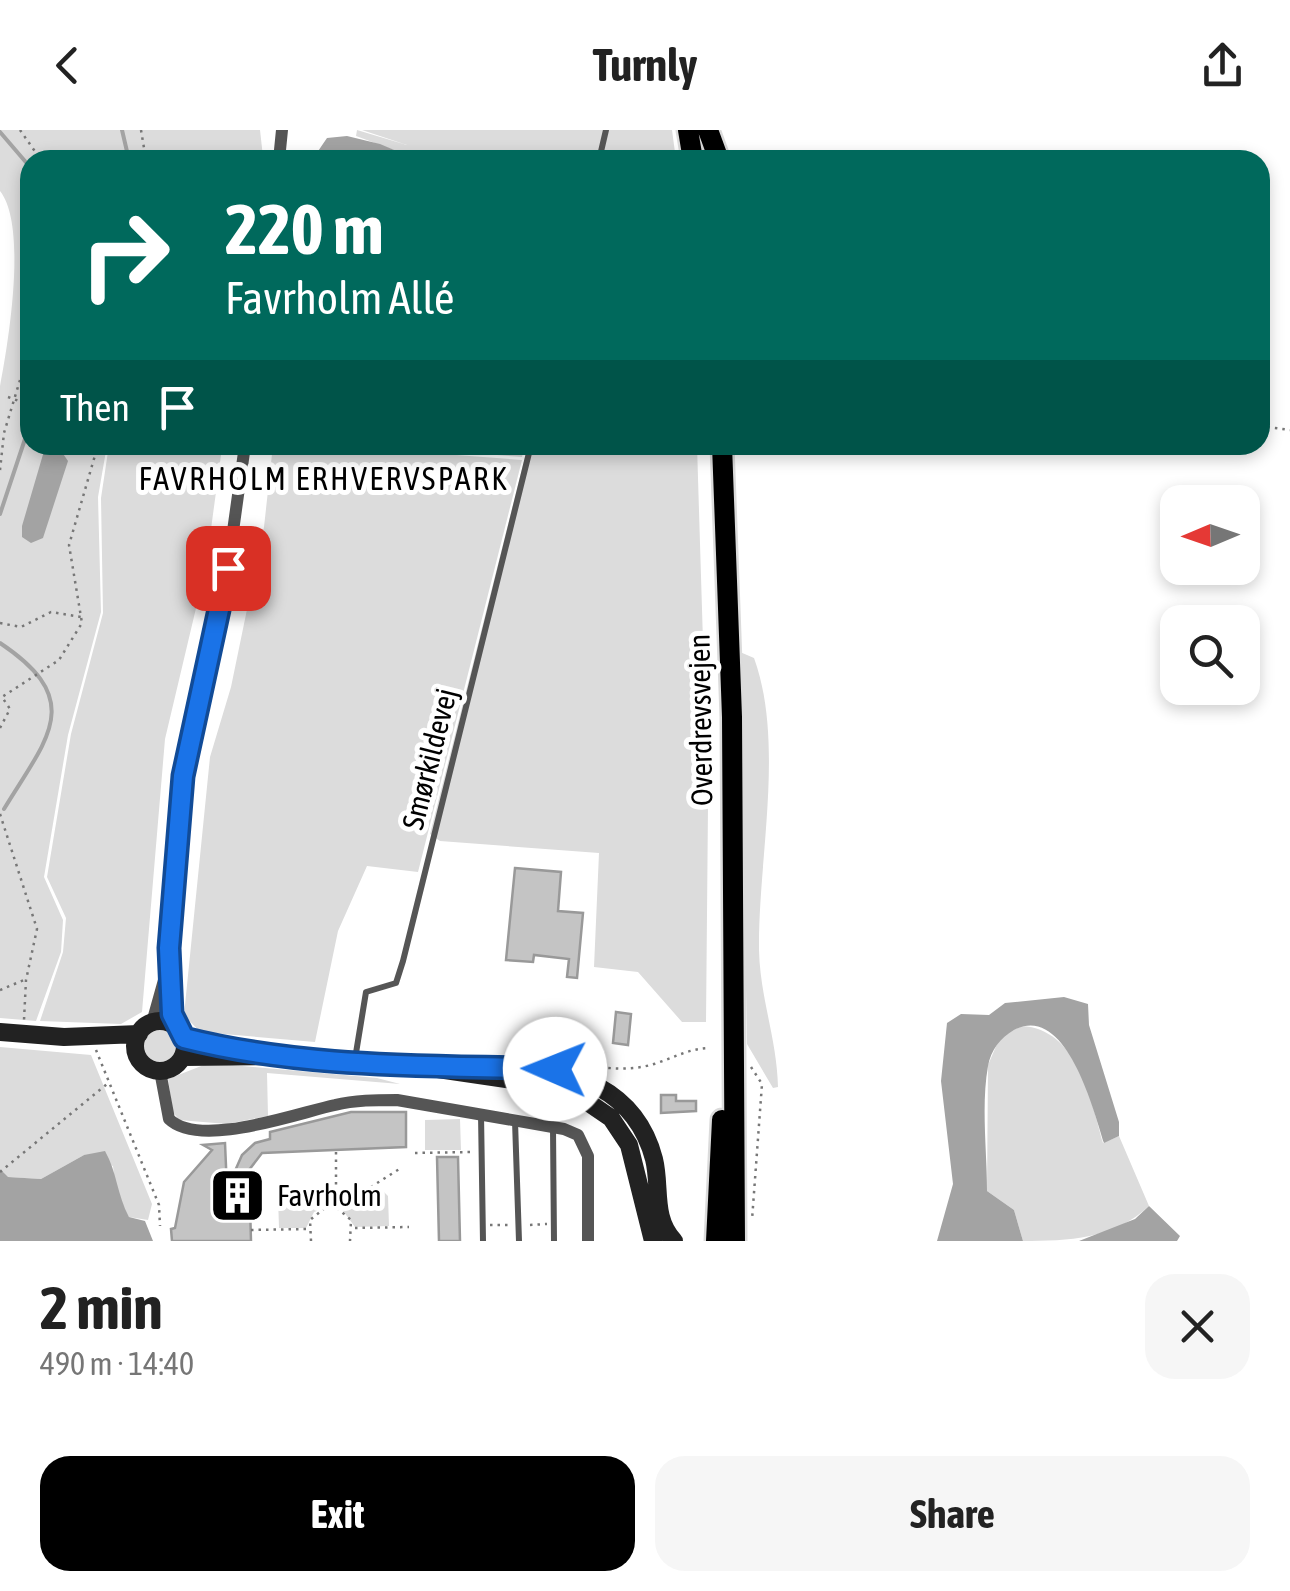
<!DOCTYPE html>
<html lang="en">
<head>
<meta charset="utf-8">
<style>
  :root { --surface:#fff; --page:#f6f6f6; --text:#222; --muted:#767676; --accent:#000 }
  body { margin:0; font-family:"Asap Condensed",sans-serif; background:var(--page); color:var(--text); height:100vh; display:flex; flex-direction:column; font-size:38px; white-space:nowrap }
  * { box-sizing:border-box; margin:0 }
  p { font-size:32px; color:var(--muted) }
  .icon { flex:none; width:55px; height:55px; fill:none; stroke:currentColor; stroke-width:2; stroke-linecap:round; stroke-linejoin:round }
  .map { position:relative; height:1111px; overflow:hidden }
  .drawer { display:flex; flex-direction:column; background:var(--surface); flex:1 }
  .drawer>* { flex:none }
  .hud { position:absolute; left:20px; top:20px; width:1250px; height:305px; border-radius:30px; box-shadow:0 5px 15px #0003; background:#00695c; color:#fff; overflow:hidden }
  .needle { width:65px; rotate:268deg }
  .fabs { position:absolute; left:1160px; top:355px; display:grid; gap:20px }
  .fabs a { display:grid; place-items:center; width:100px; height:100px; border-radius:20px; background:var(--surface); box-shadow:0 5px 15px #0003; font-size:50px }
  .pin { position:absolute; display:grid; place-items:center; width:85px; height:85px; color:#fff; margin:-42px; border-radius:20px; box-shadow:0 5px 15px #0006 }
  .me { position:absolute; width:110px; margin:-55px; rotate:271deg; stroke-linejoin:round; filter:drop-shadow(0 0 8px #0008) }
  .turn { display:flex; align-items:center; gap:35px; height:210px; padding:0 40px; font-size:45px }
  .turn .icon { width:130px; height:130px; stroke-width:2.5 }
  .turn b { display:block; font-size:70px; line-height:85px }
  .then { display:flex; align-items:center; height:95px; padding:0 40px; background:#0003; gap:20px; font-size:38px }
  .round { display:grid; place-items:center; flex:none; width:105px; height:105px; border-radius:30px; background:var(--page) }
  .overview { display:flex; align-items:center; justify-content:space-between; height:170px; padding:0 40px }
  h1 { font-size:60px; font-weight:700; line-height:75px }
  .primary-button { display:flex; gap:20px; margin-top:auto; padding:20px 40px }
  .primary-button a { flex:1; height:115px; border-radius:30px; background:var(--accent); color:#fff; font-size:40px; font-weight:700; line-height:115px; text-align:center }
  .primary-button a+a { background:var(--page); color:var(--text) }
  header { display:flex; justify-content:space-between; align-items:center; height:130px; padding:0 40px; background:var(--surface); font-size:45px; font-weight:700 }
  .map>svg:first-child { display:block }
</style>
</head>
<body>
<header><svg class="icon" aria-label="back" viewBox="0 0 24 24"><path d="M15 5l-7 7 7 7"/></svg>Turnly<svg class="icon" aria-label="share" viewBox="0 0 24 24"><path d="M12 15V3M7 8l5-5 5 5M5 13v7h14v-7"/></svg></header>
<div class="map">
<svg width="1290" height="1111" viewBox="0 0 1290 1111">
  <rect width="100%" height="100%" fill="#fff"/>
  <path fill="#dcdcdc" d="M 0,0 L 260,0 L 263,27 L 30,30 L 30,315 L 107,315 L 98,367 L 101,482 L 68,605 L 44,747 L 63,790 L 61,822 L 36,891 L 0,888 L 0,256 C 8,214 28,96 0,61 Z
    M 357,0 L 407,15 L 362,0 L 672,0 L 676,30 L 421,30 L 356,6 Z
    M 109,315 L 221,315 L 221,325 L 206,436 L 165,609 L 142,882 L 121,894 L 40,891 L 63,822 L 66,788 L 47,747 L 71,604 L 103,483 L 101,368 Z
    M 273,315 L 430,315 L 429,323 L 522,330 L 418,742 L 367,736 L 338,801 L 315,912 L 200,902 L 184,885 L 210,627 L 231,557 L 264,397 Z
    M 432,315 L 525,315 L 522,327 L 431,320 Z
    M 528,315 L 697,315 L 708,676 L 706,892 L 682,892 L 638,842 L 594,837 L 599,723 L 440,711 L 430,704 Z
    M 740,522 L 754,528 C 785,613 758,729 759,820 C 760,868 777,909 778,957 L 773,958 L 747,914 Z
    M 1022,896 C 1077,899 1091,969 1103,1013 L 1119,1006 L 1149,1076 C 1114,1109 1068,1111 1023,1111 L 1014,1080 L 987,1061 L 988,935 L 1000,907 Z
    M143 916a17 17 0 1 1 34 0a17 17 0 1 1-34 0Z
    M 0,917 L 91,925 L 152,1074 L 148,1090 L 129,1087 L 116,1062 L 113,1036 L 84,1025 L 41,1049 L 7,1047 L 0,1039 Z
    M 209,933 L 377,948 L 400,954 L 267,943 L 268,986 L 227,994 L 179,990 L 173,982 L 168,949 Z
    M 460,989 L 461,1020 L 425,1020 L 425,990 Z
    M 333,1055 L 333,1075 L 314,1082 L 306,1098 L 279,1098 L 278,1067 L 284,1059 Z
    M 377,1055 L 388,1066 L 389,1096 L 355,1097 L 341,1078 Z"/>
  <path fill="#a3a3a3" d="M 347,6 L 380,14 L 418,30 L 312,30 L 327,8 Z
    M 57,315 L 68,331 L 43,408 L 31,413 L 22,407 L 22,396 L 44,321 Z
    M 1064,867 L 1088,874 L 1089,895 L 1119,992 L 1119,1006 L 1104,1013 C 1094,981 1066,872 1014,900 C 1000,908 991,920 988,936 C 981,975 987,1021 987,1061 L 1014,1080 L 1023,1111 L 937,1111 L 953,1054 L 941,951 L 947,893 L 961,884 L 989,885 L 1005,873 Z
    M 105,1021 C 117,1042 117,1065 129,1087 L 145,1091 L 153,1111 L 0,1111 L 0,1039 L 8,1047 L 41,1049 L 84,1025 Z
    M 1149,1076 L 1180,1106 L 1177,1111 L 1079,1111 L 1135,1089 Z"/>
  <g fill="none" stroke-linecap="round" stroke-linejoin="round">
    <path stroke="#a3a3a3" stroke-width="4" d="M 122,0 L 129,30
      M 0,2 L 30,37
      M 0,384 L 30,294
      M 0,513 C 87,571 47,608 4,679"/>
  </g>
  <path fill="#c4c4c4" stroke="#999" stroke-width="2.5" d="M 515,738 L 561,742 L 558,781 L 583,783 L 577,848 L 567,847 L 569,829 L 534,825 L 533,832 L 506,830 Z
    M 616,882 L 631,884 L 628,915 L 613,913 Z
    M 661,965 L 676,965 L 676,971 L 696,971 L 696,981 L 661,983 Z
    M 351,982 L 406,982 L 406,1017 L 262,1023 L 249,1040 L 251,1111 L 172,1111 L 171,1099 L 175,1098 L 184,1052 L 212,1020 L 203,1015 L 225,1013 L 227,1059 L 242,1025 L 255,1013 L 270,1009 L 270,1002 Z
    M 437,1027 L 458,1027 L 460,1111 L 439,1111 Z"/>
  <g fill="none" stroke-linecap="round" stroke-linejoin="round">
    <defs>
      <path id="primary" d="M 688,0 L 693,30
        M 708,0 L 719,30
        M 722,315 L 732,587 L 735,1111
        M 716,1111 L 722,990"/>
    </defs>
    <use href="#primary" stroke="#dbdbdb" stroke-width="25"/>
    <path stroke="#777" stroke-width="2.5" stroke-dasharray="2.5 5" stroke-linecap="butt" d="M 20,0 L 41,30
      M 141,0 L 146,30
      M 8,267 L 30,275
      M 1260,296 L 1290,300
      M 0,340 L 4,303 L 30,217
      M 0,493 L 21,497 L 51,482 L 81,487
      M 0,598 L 10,579 L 2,567 L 59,530 L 82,493 L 69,415 L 98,315
      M 0,684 L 37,799 L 26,850 L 24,890
      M 0,860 L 24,850
      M 96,920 L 159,1075 L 160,1096
      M 586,935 C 609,939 634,941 657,933 C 675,927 691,918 710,918
      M 751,937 L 762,954 L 752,1090
      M 415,1023 L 474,1022
      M 0,1042 L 107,954
      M 336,1077 L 336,1019
      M 339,1077 L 401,1038
      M 490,1095 L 512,1095
      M 530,1095 L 547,1094
      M 355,1098 L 409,1097
      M 251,1100 L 308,1099
      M 311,1111 L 310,1090 L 325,1078 L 336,1077 L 351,1090 L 350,1111"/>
    <path stroke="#555" stroke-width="6" d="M 599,30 L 606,0
      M 355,929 L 366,862 L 396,853 L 403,831 L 531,315
      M 481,984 L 483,1111
      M 515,991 L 519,1111
      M 553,998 L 554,1111"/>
    <path stroke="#555" stroke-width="12" d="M 279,30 L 282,0
      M 152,893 L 164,850
      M 176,896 L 170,871 L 169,818 L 183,646 L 228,437 L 245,315
      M 160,941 L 169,989 C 200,1019 297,983 335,975 C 355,970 376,970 397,970 L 564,999 L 578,1005 L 588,1026 L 588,1111"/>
    <path stroke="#222" stroke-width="18" d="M135 916a25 25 0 1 1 50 0a25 25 0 1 1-50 0Z
      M 0,902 L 64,907 L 139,904
      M 184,908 L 232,918
      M 183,927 L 271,926 L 438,939 L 567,958 L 611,988 L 629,1015 L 653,1111
      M 508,938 C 574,937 636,960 654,1029 C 661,1057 652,1088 674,1111"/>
    <use href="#primary" stroke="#000" stroke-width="20"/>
  </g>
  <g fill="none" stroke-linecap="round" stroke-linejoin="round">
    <defs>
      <path id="route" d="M 228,438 L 183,646 L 169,818 L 172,884 L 184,908 C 306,939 430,935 555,939"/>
    </defs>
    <use href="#route" stroke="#114b97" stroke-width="25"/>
    <use href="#route" stroke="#1a73e8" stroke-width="18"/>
  </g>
  <defs>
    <symbol id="building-square" viewBox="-11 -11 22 22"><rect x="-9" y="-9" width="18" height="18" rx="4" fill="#000" stroke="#fff"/><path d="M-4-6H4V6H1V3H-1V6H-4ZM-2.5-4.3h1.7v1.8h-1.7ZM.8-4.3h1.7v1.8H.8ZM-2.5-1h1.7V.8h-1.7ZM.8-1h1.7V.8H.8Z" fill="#fff"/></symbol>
  </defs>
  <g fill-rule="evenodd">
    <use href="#building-square" x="206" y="1034" width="63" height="63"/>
  </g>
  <g text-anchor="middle" stroke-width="10" stroke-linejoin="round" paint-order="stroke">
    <g font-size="30" fill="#000" stroke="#fff">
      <text transform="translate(701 590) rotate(-91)" y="10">Overdrevsvejen</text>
      <text transform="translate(430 629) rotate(-76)" y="10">Smørkildevej</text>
    </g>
    <g font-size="30" fill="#000" stroke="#fff" text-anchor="start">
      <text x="277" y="1076">Favrholm</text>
    </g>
    <g font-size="32" letter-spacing="2.5" fill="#000" stroke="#fff">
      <text x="324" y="360">FAVRHOLM ERHVERVSPARK</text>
    </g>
  </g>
</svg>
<div class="fabs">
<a><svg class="needle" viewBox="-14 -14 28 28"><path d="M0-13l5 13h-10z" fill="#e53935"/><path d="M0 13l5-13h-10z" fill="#767676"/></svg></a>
<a><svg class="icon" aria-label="search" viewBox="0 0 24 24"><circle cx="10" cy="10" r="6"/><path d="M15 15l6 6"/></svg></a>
</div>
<div class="pin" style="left:228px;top:438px;background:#d93025"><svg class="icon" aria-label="arrive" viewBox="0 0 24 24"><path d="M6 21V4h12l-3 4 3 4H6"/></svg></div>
<svg class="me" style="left:555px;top:939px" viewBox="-20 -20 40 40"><circle r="19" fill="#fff"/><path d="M0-13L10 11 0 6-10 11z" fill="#1a73e8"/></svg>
<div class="hud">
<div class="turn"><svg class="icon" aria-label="right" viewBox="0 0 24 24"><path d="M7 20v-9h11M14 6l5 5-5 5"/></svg><div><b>220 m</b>Favrholm Allé</div></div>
<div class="then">Then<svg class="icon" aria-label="arrive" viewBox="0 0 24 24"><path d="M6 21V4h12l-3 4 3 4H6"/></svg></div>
</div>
</div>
<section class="drawer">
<div class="overview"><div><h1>2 min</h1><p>490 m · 14:40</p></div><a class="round"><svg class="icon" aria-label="close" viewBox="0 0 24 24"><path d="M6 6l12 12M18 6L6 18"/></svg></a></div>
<div class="primary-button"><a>Exit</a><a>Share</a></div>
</section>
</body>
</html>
